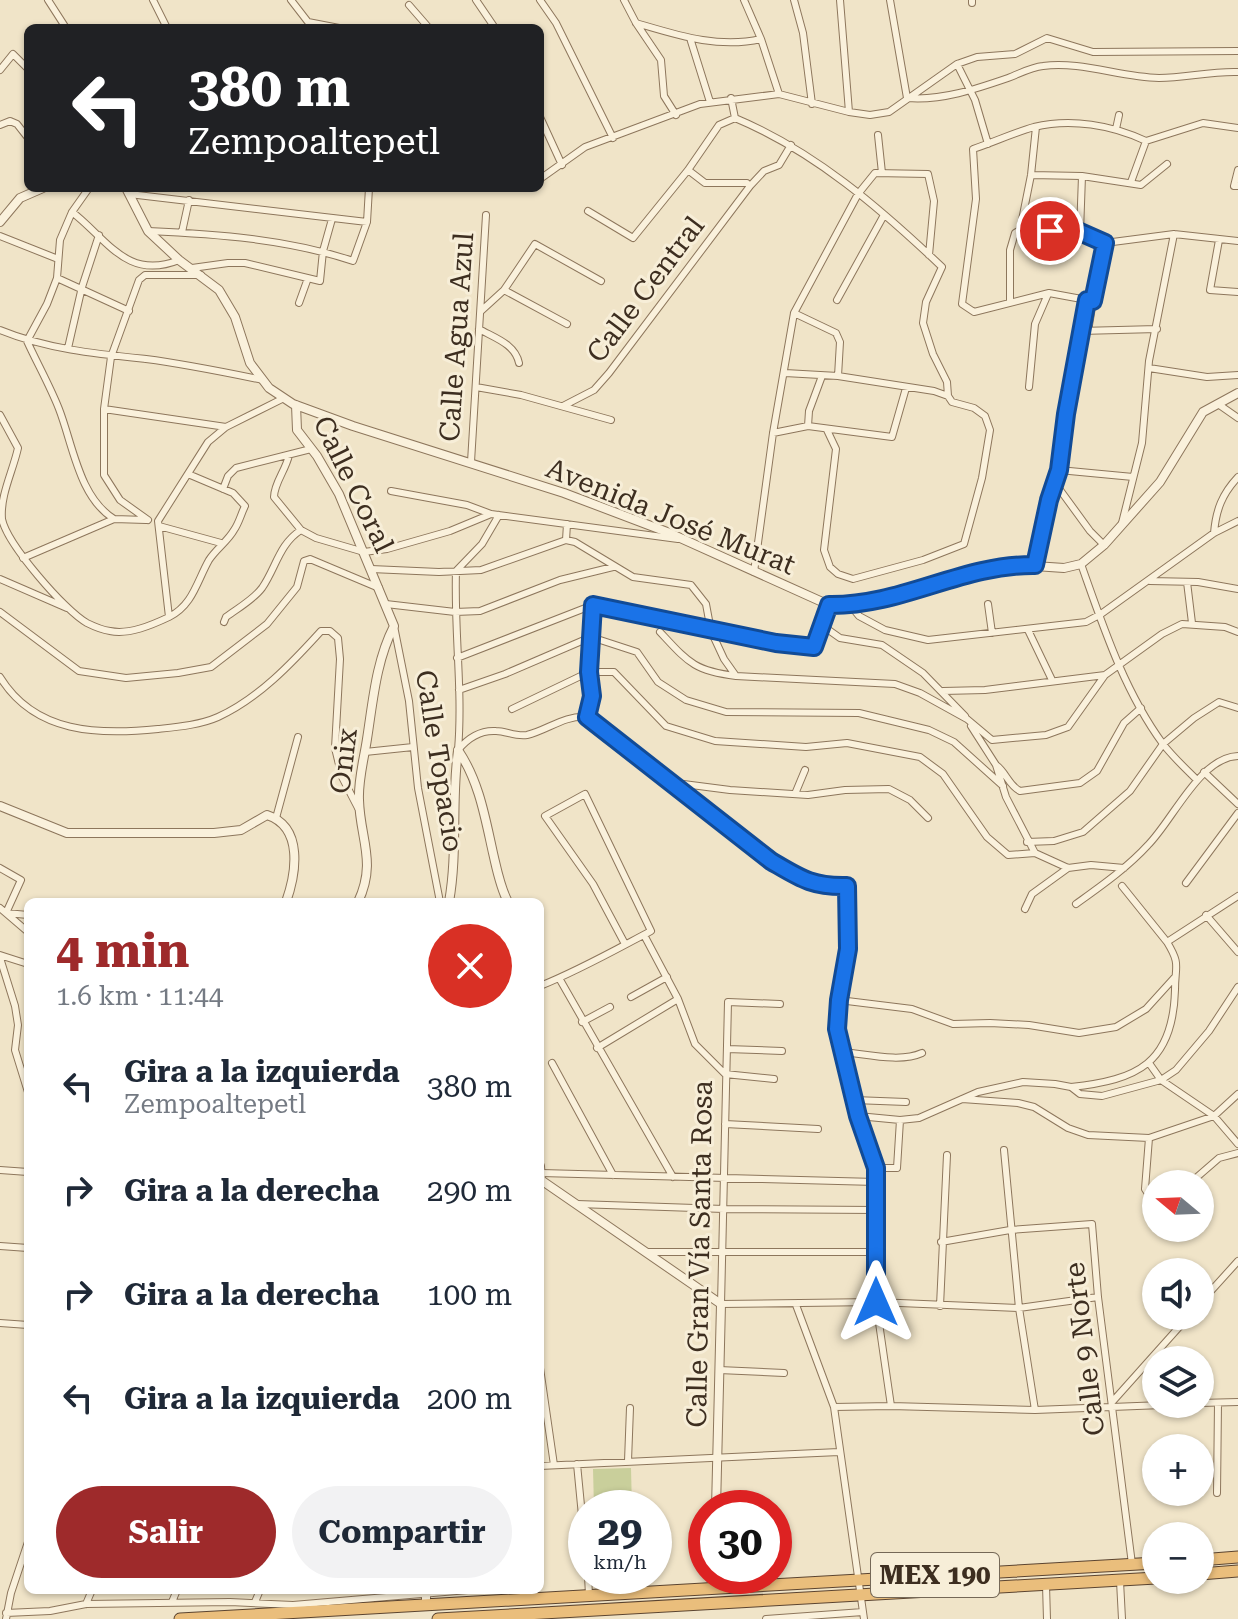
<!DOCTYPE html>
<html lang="es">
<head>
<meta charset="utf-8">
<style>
  :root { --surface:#fff; --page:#f2f2f3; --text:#1f2937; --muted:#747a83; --accent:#9e2a2b }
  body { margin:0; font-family:"Roboto Serif",serif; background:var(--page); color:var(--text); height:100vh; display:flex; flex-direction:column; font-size:30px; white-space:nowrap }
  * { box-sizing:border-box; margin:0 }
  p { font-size:26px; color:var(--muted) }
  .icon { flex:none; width:44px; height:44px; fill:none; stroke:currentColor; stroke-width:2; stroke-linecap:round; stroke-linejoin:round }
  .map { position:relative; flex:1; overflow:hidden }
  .drawer { position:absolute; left:24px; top:898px; width:520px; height:696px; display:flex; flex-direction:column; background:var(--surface); border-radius:12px; box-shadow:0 2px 6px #0004 }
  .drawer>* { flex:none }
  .hud { position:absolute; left:24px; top:24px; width:520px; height:168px; border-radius:12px; box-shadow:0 2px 6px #0004; background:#202124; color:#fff; overflow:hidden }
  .needle { width:52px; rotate:289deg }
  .controls { position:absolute; left:1142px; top:1170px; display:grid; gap:16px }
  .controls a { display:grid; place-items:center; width:72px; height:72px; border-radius:50%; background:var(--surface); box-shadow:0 2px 6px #0004; font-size:40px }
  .speed { position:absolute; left:568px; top:1490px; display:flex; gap:16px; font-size:40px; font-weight:700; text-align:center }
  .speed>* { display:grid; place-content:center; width:104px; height:104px; border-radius:50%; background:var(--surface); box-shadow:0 2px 6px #0004; line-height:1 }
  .speed small { font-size:20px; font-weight:400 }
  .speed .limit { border:12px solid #d22; background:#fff; color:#111 }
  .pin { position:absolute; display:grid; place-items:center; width:68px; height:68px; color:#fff; margin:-34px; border:4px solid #fff; border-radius:50%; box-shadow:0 2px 8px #0007 }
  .me { position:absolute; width:88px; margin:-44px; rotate:0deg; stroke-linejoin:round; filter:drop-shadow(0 0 6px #0008) }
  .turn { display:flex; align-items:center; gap:28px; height:168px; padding:0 32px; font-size:36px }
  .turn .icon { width:104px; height:104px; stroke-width:2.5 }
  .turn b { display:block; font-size:56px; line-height:68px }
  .round { display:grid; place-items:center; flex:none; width:84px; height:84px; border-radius:42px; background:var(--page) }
  .overview { display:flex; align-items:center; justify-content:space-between; height:136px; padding:0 32px }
  h1 { font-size:48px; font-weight:700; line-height:60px; color:var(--accent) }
  .cta { display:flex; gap:16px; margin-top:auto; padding:16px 32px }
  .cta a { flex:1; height:92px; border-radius:48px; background:var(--accent); color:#fff; font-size:32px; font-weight:700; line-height:92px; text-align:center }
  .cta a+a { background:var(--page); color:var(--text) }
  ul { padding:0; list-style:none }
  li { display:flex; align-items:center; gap:24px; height:104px; padding:0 32px }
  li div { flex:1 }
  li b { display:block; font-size:30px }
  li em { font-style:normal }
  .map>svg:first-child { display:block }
</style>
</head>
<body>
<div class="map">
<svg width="1238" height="1619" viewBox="0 0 1238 1619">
  <rect width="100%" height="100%" fill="#f0e4c8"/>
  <path fill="#c9cf9b" d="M 631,1468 L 632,1508 L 594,1508 L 593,1469 Z"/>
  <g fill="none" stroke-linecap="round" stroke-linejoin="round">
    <defs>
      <path id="minor" d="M 48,0 L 66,28
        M 153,0 L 167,28
        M 291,0 L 308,22 L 339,28
        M 476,0 L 495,28
        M 540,0 L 556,23 L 613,138
        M 624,0 L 636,23 L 661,60 L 664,96 L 676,115
        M 744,0 L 761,39 L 779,94
        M 794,0 L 803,33 L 812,104
        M 840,0 L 849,112
        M 890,0 L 907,98 C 941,101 976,89 1008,78 C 1019,74 1031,67 1043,66 C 1081,61 1120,77 1159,78 C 1185,78 1211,71 1238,72
        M 972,0 L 972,3
        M 409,5 L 429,28
        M 636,23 C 677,35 718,49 761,39
        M 690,38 L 710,102
        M 957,64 L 975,100 L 988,144
        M 0,70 L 13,54 L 28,69
        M 731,98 L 735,118 C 814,151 880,208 942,267 L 926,302 L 923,323 L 933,354 L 947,382 L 948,396 L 952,402 L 974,408 L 985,416 L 990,430 L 982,478 L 964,544 L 923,560 L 853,579 L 838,574 L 830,567 L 824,550 L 836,449 L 827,430
        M 540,117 L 562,165
        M 0,125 L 10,121 L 17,124 L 28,138
        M 1116,129 L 1119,115
        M 878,135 L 882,173
        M 688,170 L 705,183 L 747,183 L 750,186 L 764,171 L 779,165 L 791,145
        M 1238,170 L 1234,186 L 1238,186
        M 1031,175 L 1082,176 L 1141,185 L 1167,164
        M 540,179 L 585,147 L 700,104 L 779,94 L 849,112 L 870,115 L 889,112 L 957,64 L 977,57 L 1015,54 L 1047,38 L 1093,52 L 1238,51
        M 1131,182 L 1146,141
        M 89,188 L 72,212 L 60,240 L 57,278 L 47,304 L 27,341 C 37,363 50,386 59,409 C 73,445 79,497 114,519
        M 510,188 L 524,188
        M 129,194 L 367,222
        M 588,211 L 633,238 L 688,170 L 719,125 L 735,118
        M 72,212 C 107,239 127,281 179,260
        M 1020,230 L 1080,232 L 1105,243 L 1174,234 L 1238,241
        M 148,231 C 216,234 288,239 353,261 L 367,222 L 369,188
        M 182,232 L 189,200
        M 1080,232 L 1082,176
        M 0,236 L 58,259
        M 1219,240 L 1210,290 L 1238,292
        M 192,268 L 228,263 L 245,263 L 320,281 L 323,251 L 332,219
        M 57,278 L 129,311
        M 504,290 L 567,324
        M 837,300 L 884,215
        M 1087,300 L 1049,293 L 974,312 L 962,304 L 976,199 L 973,149 C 994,142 1013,133 1034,127 C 1071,118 1112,125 1146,141 L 1203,123 L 1238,128
        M 299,303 L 308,278
        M 1010,303 L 1010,250 L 1015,233 L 1020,230 L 1031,175 L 1036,127
        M 481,311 L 504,290 L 535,244 L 601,281
        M 794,313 L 836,333 L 840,342 L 838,376
        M 479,329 C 495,338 515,344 519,363
        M 0,330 C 46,349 97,354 146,359 C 185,364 224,372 263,380
        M 1080,331 L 1157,329
        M 1088,331 L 1093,301
        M 68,348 L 82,287 L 99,235
        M 1149,368 L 1207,377 L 1238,375
        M 785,373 L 838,376 L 934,391 L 948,396
        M 476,387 L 521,395 L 611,420
        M 1029,387 L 1035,324 L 1048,294
        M 1218,404 L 1238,418
        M 563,406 L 594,390 L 609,373 L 750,186
        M 104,409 L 226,427
        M 0,415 L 18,448 C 13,471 0,495 2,519 C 7,544 65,611 87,623 C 93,626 103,630 110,631 C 129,635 152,625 169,617 L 158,521 L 208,442 L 226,427 L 284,398
        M 808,426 L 809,411 L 822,376
        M 773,433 L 808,426 L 892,437 L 906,388
        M 289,455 C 286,470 274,483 274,497 L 301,530 L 316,538 L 364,552 L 387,549 L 450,531 L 491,514 L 678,539
        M 471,462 L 486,215
        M 1059,470 L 1133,477
        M 1055,483 L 1090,531 L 1104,545
        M 223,489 L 228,476 L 236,468 L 311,449
        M 391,491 L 467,505 L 491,514
        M 148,520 L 120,500 L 104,475 L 104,409 L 111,357 L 139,280 L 145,275 L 201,275
        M 1122,523 L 1142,443 L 1149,361 L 1174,234
        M 567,524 L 566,540 L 575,542 L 633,577 L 691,585 L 706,604 L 711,631 L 724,659 L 736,676 L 895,684 L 920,693 L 967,719 L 992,740 L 1046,735 L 1068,727 L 1105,675
        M 159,526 L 221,543
        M 1214,533 C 1216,510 1222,494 1238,477
        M 23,558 L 114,519 L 146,520
        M 1081,564 C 1103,626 1124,691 1163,744 C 1173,757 1186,769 1197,780
        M 1035,565 L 1049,500 L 1059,470 L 1066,414 L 1087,300 L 1093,301 L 1105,243
        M 371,569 L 439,572 L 481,570 L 566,540
        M 754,572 L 773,433 L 794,313 L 858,194 L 875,173 L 928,174 L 934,201 L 929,255
        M 0,579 L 67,608
        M 1150,581 L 1198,582 L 1238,589
        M 1187,582 L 1192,623
        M 386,604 L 455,612 L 480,611 L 560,580 L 613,567
        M 988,604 L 992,633
        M 850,605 L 859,616 L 885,630 L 928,640 L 1086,622 L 1101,614 L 1214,533 L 1238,521
        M 0,612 L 79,671 L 126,678 L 178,673 L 211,667 L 267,624 L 297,587 L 304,561 L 310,559 L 379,588
        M 169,617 C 193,605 197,581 209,560 C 216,549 228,541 234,530 C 239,523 241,514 245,506 L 233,493 L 188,474
        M 224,622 L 226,617 C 238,608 253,600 262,588 C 276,568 279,544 301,530
        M 394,626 L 409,701 L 418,788 L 440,902
        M 823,626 L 840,638 L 882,645 L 923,673 L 965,716
        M 1028,630 L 1052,680
        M 660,632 C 688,662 694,671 736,676
        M 457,658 L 593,605 L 776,643 L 814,647 L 829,605
        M 0,677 C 35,734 99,735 158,729 C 177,727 200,725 218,717 C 258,699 292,663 321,631 L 330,631 L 338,638 L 340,659 L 335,748 L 342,777 L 358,808
        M 459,690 L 505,674 L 591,637 L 637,652 L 658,682 L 686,700 L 726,712 L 859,713 L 929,730 L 954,742 L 1003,786
        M 943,691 L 985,690 L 1105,675 L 1162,634 L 1182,624 L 1225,627 L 1238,632
        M 512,709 L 589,672 L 614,672 L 666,726 L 715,741 L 806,747 L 847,743 L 920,757 L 943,774 L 987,837 L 1008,855 L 1035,853
        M 587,717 L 592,696 L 589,672 L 593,605
        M 971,726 L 996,765 L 1006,797 L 1035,853 L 1068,868 L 1091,865 L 1124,868
        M 458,750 C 467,739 480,730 496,731 C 506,731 516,737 527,735 C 548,730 564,715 587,717 L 771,861 C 800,878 812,887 847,886 L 848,949 L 839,1000 L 837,1029 L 858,1116 L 876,1168 L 876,1302 L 891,1406
        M 458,750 C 463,691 454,631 456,571 L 482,544 L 499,515
        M 365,752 L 413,747
        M 996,765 C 1006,772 1009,786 1020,791 L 1080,783 L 1097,771 L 1124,723 L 1141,708
        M 1204,772 L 1238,804
        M 668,782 L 730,790 L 808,795 L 845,790 L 889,789 L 910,800 L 928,818
        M 795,794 L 805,770
        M 276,818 L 298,737
        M 1027,842 L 1054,841 L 1083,832 L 1130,791 L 1163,744 L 1194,718 L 1219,702 L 1238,708
        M 0,868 L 21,880 L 6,913
        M 1186,883 L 1238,813
        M 1122,886 L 1167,942
        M 1076,904 C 1101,886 1127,868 1148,845 C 1173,820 1200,757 1238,756
        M 0,908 L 28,932
        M 1025,909 L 1032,894 L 1068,868
        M 6,913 L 28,915
        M 1206,915 L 1238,952
        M 644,935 L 678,999 L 695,1044 L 725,1074 L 774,1079
        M 0,955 L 28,964
        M 0,958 L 15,1006 L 18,1025 L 15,1050 L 28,1092
        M 559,978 L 673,1177
        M 540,986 C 578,971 615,950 651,931 L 585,794 L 545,816 L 593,884 L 625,944
        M 631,997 L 667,977
        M 839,1000 L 912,1009 L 953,1024 L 990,1023 L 1029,1025 L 1079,1033 L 1116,1027 L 1146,1009 L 1175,977
        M 780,1004 L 728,1002 L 721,1304 L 876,1302 L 1019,1308 L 1098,1297
        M 582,1022 L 610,1007
        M 597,1048 L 678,999
        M 727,1049 L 782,1051
        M 843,1052 C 866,1054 900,1063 922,1053
        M 552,1063 L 613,1175
        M 1149,1063 L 1161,1080 L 1214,1116 L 1238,1144
        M 1071,1087 C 1138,1080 1173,1063 1175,990 C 1175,965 1181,965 1167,942 L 1238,896
        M 962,1099 L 1018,1103 L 1034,1107 L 1068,1128 L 1088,1135 L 1149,1138 L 1214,1116 L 1238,1094
        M 854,1100 L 906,1102
        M 858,1116 L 900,1120 L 919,1118 L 978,1092 L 1023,1082 L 1055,1084 L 1071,1087 L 1080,1094 L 1102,1096 L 1161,1080 L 1176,1070 L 1209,1031 L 1238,987
        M 725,1124 L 818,1129
        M 1149,1138 L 1145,1189 L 1149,1195 L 1156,1197
        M 1004,1150 L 1019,1308 L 1035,1410
        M 876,1168 L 897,1168 L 900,1120
        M 0,1170 L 28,1172
        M 541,1173 L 876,1182
        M 1189,1184 L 1219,1158 L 1238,1153
        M 577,1204 L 724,1209 L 877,1210
        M 941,1242 L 1010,1230 L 1092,1224 L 1098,1297 L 1132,1564
        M 0,1246 L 28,1248
        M 646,1252 L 876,1252
        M 1200,1303 L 1238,1261
        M 796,1305 L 834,1407 L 864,1619
        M 940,1306 L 947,1155
        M 0,1323 L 28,1325
        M 540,1368 L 554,1465
        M 719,1370 L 784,1373
        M 1113,1401 L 1189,1316
        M 1200,1403 L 1238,1402
        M 834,1407 L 891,1406 L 1035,1410 L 1188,1404
        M 628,1461 L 630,1408
        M 577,1464 L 586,1557
        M 540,1466 L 839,1452
        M 1217,1493 L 1218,1403
        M 588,1576 L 589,1595
        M 1120,1581 L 1122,1619
        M 1046,1585 L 1047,1619
        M 172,1602 L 177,1590
        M 255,1602 L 260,1590
        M 86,1604 L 92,1590
        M 6,1613 L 50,1611 L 86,1604 L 230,1602 L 293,1605 L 468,1590
        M 6,1619 L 11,1593 L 28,1542
        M 766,1619 L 863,1612"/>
      <path id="tertiary" d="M 126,188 L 148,231 L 179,260 L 219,290 L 235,317 L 250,363 L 269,388 L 293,404 L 353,426 L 564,493 L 667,532 L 829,605 L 850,605 L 904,594 L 985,568 L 1020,565 L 1064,568 L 1081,564 L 1104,545 L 1160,482 L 1203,412 L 1238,393
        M 0,222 L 20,198 L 43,188
        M 296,405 L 297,430 L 317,456 L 339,494 L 394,626 C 376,661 373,701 367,739 C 364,759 358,780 359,800 C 360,839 377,862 358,902
        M 458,750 C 479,781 485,817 493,853 C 497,870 500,887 508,902
        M 0,806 L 67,833 L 214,833 L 241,830 L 267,815 C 304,827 296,874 286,902
        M 449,902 C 458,852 451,801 458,751
        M 540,1166 L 541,1180 L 721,1304 L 716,1508
        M 714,1589 L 714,1576
        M 426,1590 L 426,1603"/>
      <path id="trunk" d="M 1200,1560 L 1238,1557
        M 1200,1574 L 1238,1571
        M 180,1619 L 1156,1563
        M 438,1619 L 1156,1578"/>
    </defs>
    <use href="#minor" stroke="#8d765c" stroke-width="8"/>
    <use href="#tertiary" stroke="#8d765c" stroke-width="10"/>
    <use href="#trunk" stroke="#5b4430" stroke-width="13"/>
    <use href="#minor" stroke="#faf1dc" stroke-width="6"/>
    <use href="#tertiary" stroke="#faf1dc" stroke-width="8"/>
    <use href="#trunk" stroke="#eabe7c" stroke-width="11"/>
  </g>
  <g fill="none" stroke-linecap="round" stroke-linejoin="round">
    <defs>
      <path id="route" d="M 876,1302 L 876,1168 L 858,1116 L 837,1029 L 839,1000 L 848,949 L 847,886 C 812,887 800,878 771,861 L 587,717 L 592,696 L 589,672 L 593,605 L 776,643 L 814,647 L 829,605 C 903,606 961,564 1035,565 L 1049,500 L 1059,470 L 1066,414 L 1087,300 L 1093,301 L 1105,243 L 1080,232 L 1050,231"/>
    </defs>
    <use href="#route" stroke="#114b97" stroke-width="20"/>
    <use href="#route" stroke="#1a73e8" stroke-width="14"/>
  </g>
  <g text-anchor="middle" stroke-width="6" stroke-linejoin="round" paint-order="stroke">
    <rect fill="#f7eed8" stroke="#756857" stroke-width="2" x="871" y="1553" width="128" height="44" rx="6"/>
    <g font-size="26" font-weight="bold" fill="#3d2e20">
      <text x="935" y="1584">MEX 190</text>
    </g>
    <g font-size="28" fill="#3d2e20" stroke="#f7eed8">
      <text transform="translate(645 289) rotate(-53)" y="10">Calle Central</text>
      <text transform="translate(456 337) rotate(-86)" y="10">Calle Agua Azul</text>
      <text transform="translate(354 484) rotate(64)" y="10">Calle Coral</text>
      <text transform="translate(671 516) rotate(22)" y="10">Avenida José Murat</text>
      <text transform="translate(343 761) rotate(-83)" y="10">Onix</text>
      <text transform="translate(440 761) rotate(81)" y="10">Calle Topacio</text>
      <text transform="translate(699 1254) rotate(-89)" y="10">Calle Gran Vía Santa Rosa</text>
      <text transform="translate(1084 1349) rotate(-97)" y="10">Calle 9 Norte</text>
    </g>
  </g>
</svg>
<div class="controls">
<a><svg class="needle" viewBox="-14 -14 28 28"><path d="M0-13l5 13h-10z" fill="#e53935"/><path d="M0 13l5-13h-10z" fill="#747a83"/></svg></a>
<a><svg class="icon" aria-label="sound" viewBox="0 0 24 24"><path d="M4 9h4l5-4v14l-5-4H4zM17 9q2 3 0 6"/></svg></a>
<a><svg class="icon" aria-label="layers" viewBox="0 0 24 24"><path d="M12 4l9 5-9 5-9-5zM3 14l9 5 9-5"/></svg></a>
<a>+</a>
<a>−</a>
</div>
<div class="speed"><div>29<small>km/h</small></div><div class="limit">30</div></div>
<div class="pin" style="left:1050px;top:231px;background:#d93025"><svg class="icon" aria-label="arrive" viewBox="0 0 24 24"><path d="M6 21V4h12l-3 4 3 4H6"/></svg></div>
<svg class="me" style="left:876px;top:1302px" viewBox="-20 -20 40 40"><path d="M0-17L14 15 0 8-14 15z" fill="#1a73e8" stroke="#fff" stroke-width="4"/></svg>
<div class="hud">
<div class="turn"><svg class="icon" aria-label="left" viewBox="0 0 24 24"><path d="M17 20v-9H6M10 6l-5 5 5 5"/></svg><div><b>380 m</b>Zempoaltepetl</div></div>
</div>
<section class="drawer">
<div class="overview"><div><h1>4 min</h1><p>1.6 km · 11:44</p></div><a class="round" style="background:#d93025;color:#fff"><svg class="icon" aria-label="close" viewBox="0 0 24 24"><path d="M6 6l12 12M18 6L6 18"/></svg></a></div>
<ul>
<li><svg class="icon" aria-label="left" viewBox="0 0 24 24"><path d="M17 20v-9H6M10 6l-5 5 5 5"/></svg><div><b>Gira a la izquierda</b><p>Zempoaltepetl</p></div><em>380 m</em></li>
<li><svg class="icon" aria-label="right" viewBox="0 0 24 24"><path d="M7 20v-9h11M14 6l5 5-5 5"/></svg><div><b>Gira a la derecha</b></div><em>290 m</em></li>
<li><svg class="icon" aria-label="right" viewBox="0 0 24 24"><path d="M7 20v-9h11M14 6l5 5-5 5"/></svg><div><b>Gira a la derecha</b></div><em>100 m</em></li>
<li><svg class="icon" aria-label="left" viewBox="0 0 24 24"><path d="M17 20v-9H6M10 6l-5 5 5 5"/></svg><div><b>Gira a la izquierda</b></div><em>200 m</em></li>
</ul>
<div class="cta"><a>Salir</a><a>Compartir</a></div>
</section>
</div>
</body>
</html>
